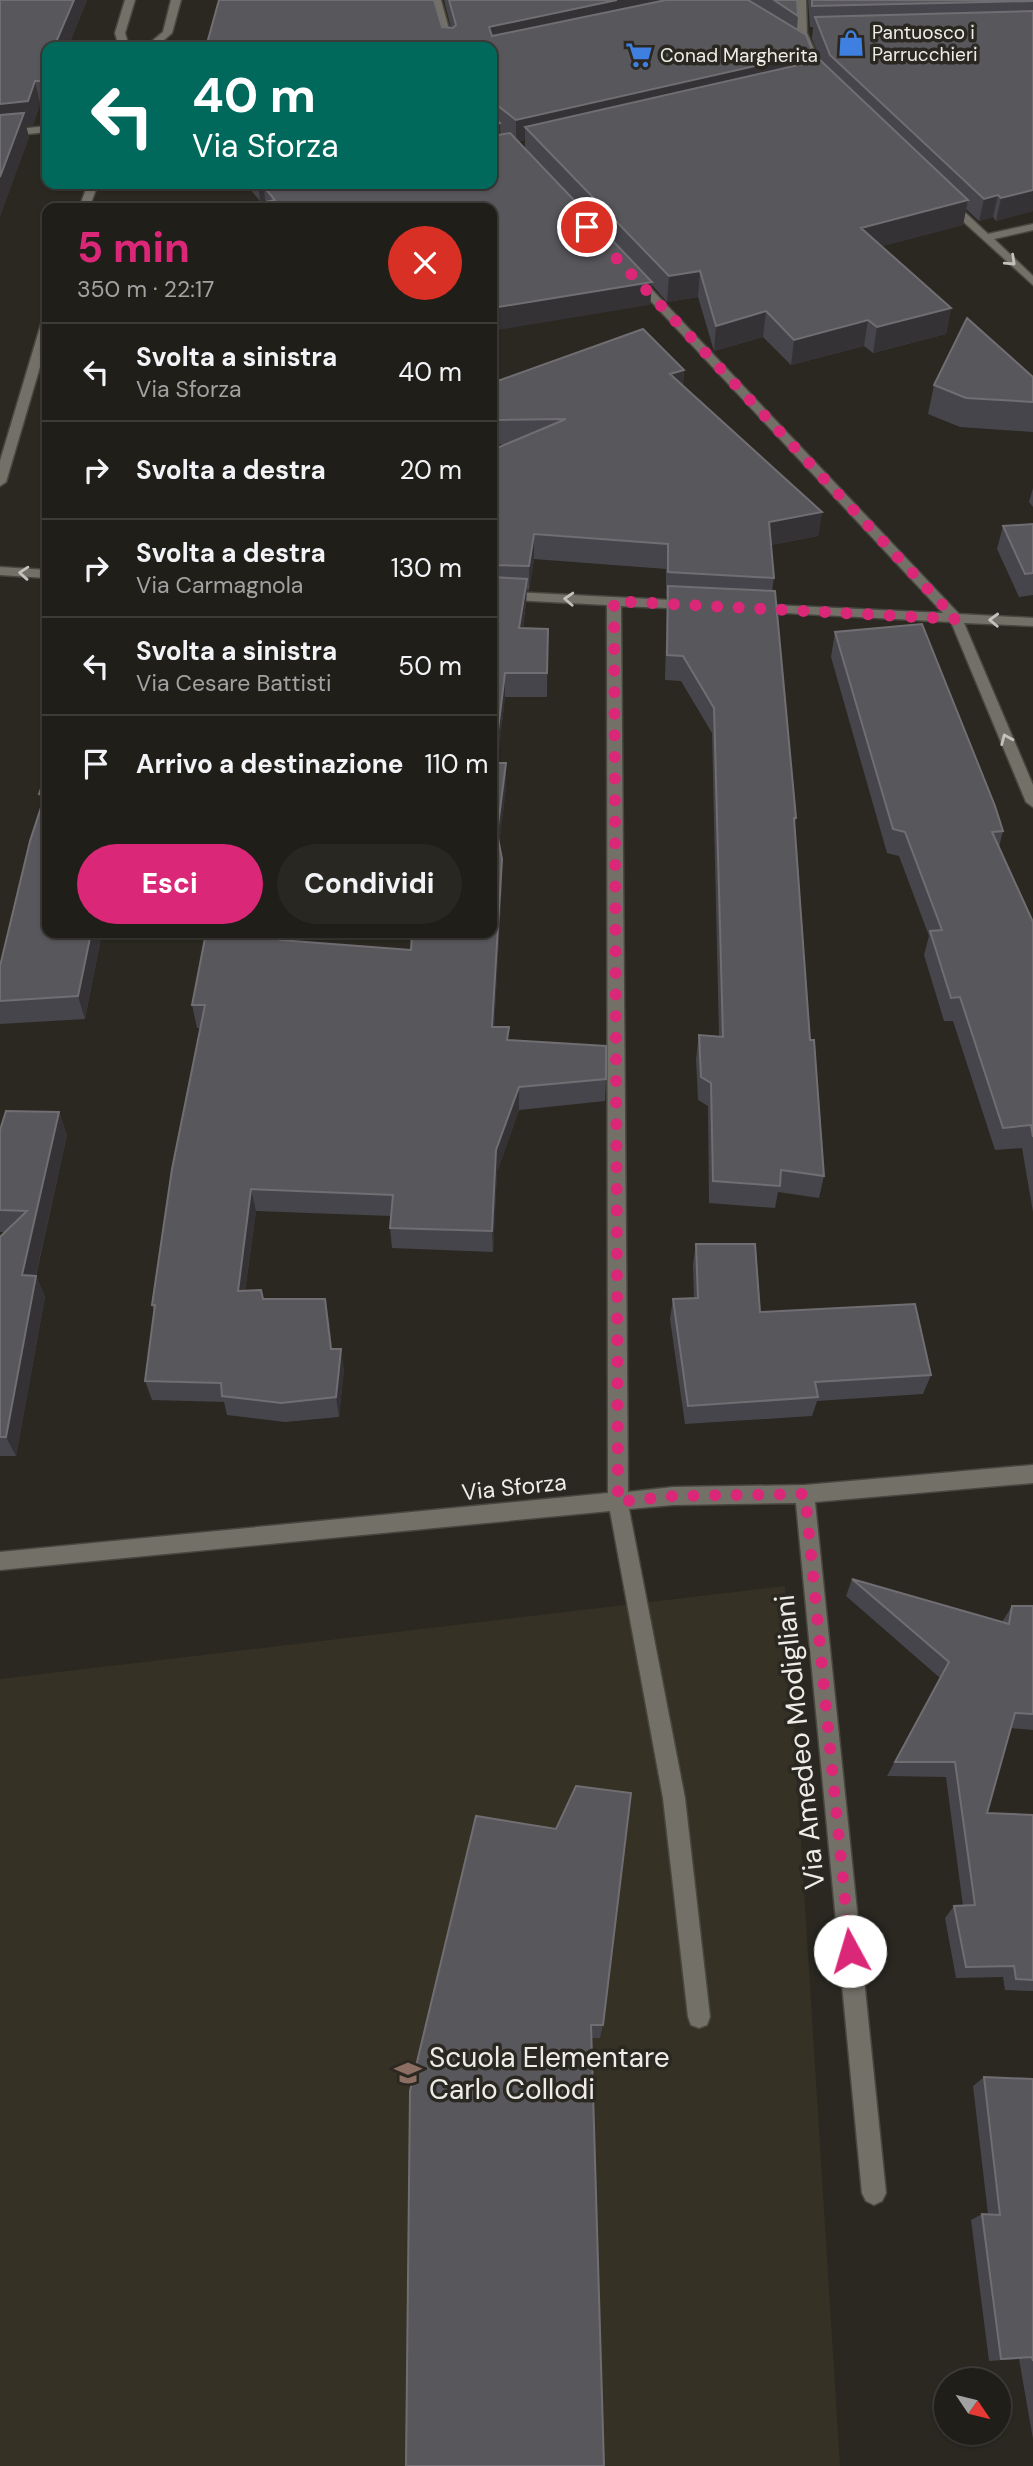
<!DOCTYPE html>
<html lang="it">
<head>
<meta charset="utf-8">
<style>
  :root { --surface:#201e19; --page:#282722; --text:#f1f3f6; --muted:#a2a2a2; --line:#3d3c38; --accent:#db2777 }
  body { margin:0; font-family:"DM Sans",sans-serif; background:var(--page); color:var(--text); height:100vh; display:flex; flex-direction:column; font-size:26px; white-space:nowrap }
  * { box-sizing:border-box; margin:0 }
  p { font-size:23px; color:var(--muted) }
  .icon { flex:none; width:38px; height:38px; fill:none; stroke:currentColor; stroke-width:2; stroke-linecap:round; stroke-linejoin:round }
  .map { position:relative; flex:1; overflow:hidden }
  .side { position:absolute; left:42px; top:203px; width:455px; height:735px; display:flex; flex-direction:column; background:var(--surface); border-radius:14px; box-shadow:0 2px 5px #0004,0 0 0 2px var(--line) }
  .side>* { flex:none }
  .hud { position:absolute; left:42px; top:42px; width:455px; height:147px; border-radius:14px; box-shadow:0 2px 5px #0004,0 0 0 2px var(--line); background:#00695c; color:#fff; overflow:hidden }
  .needle { width:46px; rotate:125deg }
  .controls { position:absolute; left:934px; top:2368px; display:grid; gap:14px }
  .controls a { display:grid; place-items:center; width:77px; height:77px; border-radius:50%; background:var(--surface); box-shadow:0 2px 5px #0004,0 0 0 2px var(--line); font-size:35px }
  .pin { position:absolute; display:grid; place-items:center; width:60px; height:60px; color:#fff; margin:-30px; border:4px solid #fff; border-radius:50%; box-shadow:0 2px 7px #0007 }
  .me { position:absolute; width:77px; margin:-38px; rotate:354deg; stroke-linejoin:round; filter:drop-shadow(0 0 5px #0008) }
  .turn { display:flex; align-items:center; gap:24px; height:147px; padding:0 35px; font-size:32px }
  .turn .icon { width:91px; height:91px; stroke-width:2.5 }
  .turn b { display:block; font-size:49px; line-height:60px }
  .round { display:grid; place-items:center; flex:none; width:74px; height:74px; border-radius:37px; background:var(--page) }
  .head { display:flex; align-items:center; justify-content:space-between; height:119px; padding:0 35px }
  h1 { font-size:42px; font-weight:700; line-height:52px; color:var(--accent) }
  .button { display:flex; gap:14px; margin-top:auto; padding:14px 35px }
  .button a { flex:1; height:80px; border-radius:42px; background:var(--accent); color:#fff; font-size:28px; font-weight:700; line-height:80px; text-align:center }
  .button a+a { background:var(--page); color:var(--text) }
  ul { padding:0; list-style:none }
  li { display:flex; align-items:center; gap:21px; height:98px; padding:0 35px; border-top:2px solid var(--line) }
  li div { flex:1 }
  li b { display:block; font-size:26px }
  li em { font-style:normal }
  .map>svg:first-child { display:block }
</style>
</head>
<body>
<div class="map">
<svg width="1033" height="2466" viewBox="0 0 1033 2466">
  <rect width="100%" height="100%" fill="#2a2821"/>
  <path fill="#353124" d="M 785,1586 L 840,2466 L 0,2466 L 0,1679 Z"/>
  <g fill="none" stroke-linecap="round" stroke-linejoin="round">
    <defs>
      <path id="minor" d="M 125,0 L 135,0 L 125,33 L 129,47 L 119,47 L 115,33 Z
        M 171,0 L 181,0 L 172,33 L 156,47 L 145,47 L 163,32 Z
        M 431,0 L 441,0 L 454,47 L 444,47 Z
        M 796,0 L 806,0 L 807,33 L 828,81 L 827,83 L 818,81 L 797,33 Z
        M 47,126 L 47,132 L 0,137 L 0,131 Z
        M 88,184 L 98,184 L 89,208 L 79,208 Z
        M 945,201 L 953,201 L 988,234 L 1033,224 L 1033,230 L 994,239 L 1033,276 L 1033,285 L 945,205 Z
        M 632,277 L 640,277 L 959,614 L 1033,618 L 1033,626 L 964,623 L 1033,785 L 1033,807 L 1026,802 L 951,622 L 748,611 L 746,608 L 753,604 L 943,613 L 632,281 Z
        M 47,321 L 47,343 L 6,482 L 0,486 L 0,461 L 41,324 Z
        M 0,567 L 47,570 L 47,578 L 0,575 Z
        M 492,591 L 690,601 L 697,605 L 690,609 L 621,606 L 628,1492 L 673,1487 L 805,1485 L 1033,1465 L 1033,1483 L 815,1502 L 886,2193 L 882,2201 L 874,2205 L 866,2201 L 862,2193 L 796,1503 L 673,1505 L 629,1509 L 685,1798 L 710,2017 L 707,2025 L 699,2028 L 691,2025 L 688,2017 L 663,1798 L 610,1511 L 0,1570 L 0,1552 L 608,1493 L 607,605 L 492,599 Z"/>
    </defs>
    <use href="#minor" stroke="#47463f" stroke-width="3"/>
    <use href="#minor" fill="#737068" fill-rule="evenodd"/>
  </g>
  <path fill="#47454c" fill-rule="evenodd" d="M 0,0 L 87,0 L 68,47 L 47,47 L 47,100 L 45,104 L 40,104 L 33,125 L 26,126 L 29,137 L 0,216 Z
    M 444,0 L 797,0 L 798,16 L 797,29 L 813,53 L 812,62 L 821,61 L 812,39 L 813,27 L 810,27 L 808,0 L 1033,0 L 1033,211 L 996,221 L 993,217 L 979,221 L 966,209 L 963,225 L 882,246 L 951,308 L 946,334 L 873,353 L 864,346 L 791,365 L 763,337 L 714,351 L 698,297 L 667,302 L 652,285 L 650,305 L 266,202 L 265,200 L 260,201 L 246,184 L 492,184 L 492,47 L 442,27 L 451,28 ZM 525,140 L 525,149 L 518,142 Z
    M 684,370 L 683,386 L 822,512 L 818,536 L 771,545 L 774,578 L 772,591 L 796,818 L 794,828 L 810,1040 L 824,1176 L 819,1198 L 778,1192 L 775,1208 L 709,1203 L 708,1106 L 698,1100 L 696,1059 L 699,1035 L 719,1036 L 712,733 L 681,681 L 665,680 L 667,597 L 666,597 L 666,569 L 534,559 L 529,590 L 527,590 L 526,603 L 523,628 L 548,629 L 547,697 L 505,697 L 497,763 L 506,763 L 506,787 L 499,843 L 502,859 L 502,883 L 494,1027 L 509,1040 L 606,1079 L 605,1101 L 519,1110 L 497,1172 L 493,1252 L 392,1248 L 390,1228 L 391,1216 L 256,1211 L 245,1291 L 263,1299 L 329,1320 L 332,1349 L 344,1369 L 339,1417 L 285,1422 L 227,1415 L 224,1402 L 152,1400 L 145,1381 L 154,1311 L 152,1305 L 200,1028 L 197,1028 L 192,1005 L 206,933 L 287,933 L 286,941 L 411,950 L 492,933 L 492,450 L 506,444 L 492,445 L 492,383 Z
    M 1033,377 L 1033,432 L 960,427 L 928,414 L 934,385 Z
    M 1033,488 L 1033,507 L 1029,502 Z
    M 1033,524 L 1033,595 L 1019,597 L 997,549 L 1003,526 Z
    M 835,632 L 1003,831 L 999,847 L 1033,922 L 1033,1212 L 1022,1148 L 995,1150 L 953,1021 L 944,1021 L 924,955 L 929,936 L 899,856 L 887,853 L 831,657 Z
    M 47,771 L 102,933 L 85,1019 L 0,1024 L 0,966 L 42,804 L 39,794 Z
    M 59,1112 L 67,1135 L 36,1276 L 45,1297 L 16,1456 L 0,1456 L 0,1237 L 5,1232 L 0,1232 L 0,1130 Z
    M 696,1244 L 760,1312 L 931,1375 L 923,1394 L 817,1401 L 812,1416 L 685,1424 L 670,1319 L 673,1299 L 694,1299 L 693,1264 Z
    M 852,1579 L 1002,1622 L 1012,1606 L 1033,1606 L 1033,1730 L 1011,1728 L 987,1813 L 1033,1815 L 1033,1991 L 1005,1990 L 1003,1977 L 956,1978 L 945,1918 L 954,1906 L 963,1906 L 946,1777 L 887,1776 L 940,1678 L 846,1596 Z
    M 476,1816 L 603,2025 L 600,2038 L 592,2038 Z
    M 984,2077 L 1033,2079 L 1033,2439 L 1019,2359 L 989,2361 L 971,2220 L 982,2214 L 988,2214 L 973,2086 Z"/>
  <path fill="#343234" d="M 74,0 L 87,0 L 68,47 L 54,47 Z
    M 617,0 L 715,0 L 492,48 L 489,27 Z
    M 813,53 L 811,75 L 525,127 L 525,140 L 516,142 L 516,120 Z
    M 47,65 L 47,100 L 45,104 L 41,81 Z
    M 35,81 L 40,104 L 33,125 L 26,126 L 29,137 L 0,216 L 0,104 Z
    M 500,123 L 501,145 L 492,148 L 492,126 Z
    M 258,184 L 332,184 L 264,187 L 265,200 L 260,201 Z
    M 1033,190 L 1033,211 L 996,221 L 1001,198 Z
    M 998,195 L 993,217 L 979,221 L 984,199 Z
    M 968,200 L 963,225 L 857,253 L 861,228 Z
    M 700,271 L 698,297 L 667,302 L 669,276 Z
    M 652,282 L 650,305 L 492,331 L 492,308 Z
    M 951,308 L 946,334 L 873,353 L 877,327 Z
    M 766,311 L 763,337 L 714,351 L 716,326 Z
    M 868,320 L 864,346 L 791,365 L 794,340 Z
    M 684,370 L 682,394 L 670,374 Z
    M 822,512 L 818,536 L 765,546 L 769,522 Z
    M 534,534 L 534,559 L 529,590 L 529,566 Z
    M 527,579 L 526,603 L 519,652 L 519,628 Z
    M 505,673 L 505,697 L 495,787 L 494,763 Z
    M 506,763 L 506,787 L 498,857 L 497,833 Z
    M 502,859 L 502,883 L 493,1050 L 492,1027 Z
    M 91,933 L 102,933 L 85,1019 L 78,996 Z
    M 281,933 L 287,933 L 284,964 L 280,940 Z
    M 519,1087 L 519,1110 L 497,1172 L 493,1252 L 492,1231 L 496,1150 Z
    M 59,1112 L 67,1135 L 31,1296 L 22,1275 Z
    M 251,1189 L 256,1211 L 242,1311 L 238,1291 Z
    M 36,1276 L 45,1297 L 16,1456 L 6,1437 Z
    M 325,1299 L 329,1320 L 334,1369 L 331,1349 Z
    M 341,1349 L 344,1369 L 339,1417 L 336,1397 Z"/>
  <path fill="#58575c" stroke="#706e72" stroke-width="2" d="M 0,0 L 74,0 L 54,47 L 47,47 L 47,65 L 41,81 L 35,81 L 28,101 L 0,104 Z
    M 219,0 L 434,0 L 442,27 L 453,28 L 456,25 L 449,0 L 617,0 L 489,27 L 492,36 L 666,0 L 748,0 L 806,35 L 813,53 L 516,120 L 493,102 L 492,102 L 492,47 L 206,47 Z
    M 774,0 L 797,0 L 798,16 Z
    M 812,0 L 1033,0 L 1033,1 L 812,6 Z
    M 1033,11 L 1033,190 L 1001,198 L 998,195 L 984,199 L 830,55 L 815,17 Z
    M 820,60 L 968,200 L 861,228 L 951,308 L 877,327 L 868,320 L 794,340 L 766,311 L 716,326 L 700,271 L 669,276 L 525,127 Z
    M 24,113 L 0,177 L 0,115 Z
    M 492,115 L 500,123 L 492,126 Z
    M 510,133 L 652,282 L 492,308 L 492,208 L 235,208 L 275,200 L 264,187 L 277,184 L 492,184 L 492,136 Z
    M 967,318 L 1033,377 L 1033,402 L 966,398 L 934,385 Z
    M 643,329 L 684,370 L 670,374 L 822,512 L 769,522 L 774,578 L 668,572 L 668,544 L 534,534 L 529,566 L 492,565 L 492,450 L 566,419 L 492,420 L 492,383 Z
    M 1033,524 L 1033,573 L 1025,574 L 1003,526 Z
    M 492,577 L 527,579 L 519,628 L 548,629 L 547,673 L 505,673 L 494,763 L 492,762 Z
    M 668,586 L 775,591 L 796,818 L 794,818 L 810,1040 L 814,1040 L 824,1176 L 781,1170 L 780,1186 L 713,1181 L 711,1083 L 701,1077 L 699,1035 L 723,1037 L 714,708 L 683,656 L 667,655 Z
    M 922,624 L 995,806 L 1003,831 L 992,832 L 1033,922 L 1033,1137 L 1031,1125 L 1003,1128 L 960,997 L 951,998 L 930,931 L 942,930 L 905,832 L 893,829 L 835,632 Z
    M 492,763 L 506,763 L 497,833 L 502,859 L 492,1027 L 509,1027 L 507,1040 L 606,1046 L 606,1079 L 519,1087 L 496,1150 L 492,1231 L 390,1228 L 393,1195 L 251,1189 L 238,1291 L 261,1290 L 263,1299 L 325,1299 L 331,1349 L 341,1349 L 336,1397 L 281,1403 L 222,1396 L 221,1383 L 145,1381 L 155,1305 L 152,1305 L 172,1169 L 205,1005 L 192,1005 L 206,933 L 281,933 L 280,940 L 411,950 L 412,933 L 492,933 Z
    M 47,771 L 47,933 L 91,933 L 78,996 L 0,1001 L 0,966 L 30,841 L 45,795 L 39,794 Z
    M 6,1111 L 59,1112 L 22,1275 L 36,1276 L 6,1437 L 0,1437 L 0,1237 L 27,1211 L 0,1210 L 0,1130 Z
    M 696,1244 L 755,1244 L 760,1312 L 915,1304 L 931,1375 L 815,1382 L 818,1397 L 688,1406 L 673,1299 L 698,1298 Z
    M 852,1579 L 1009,1624 L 1012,1606 L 1033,1606 L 1033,1714 L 1015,1713 L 987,1813 L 1033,1815 L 1033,1980 L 1016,1979 L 1014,1966 L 966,1967 L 954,1906 L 975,1905 L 955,1762 L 895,1762 L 949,1662 Z
    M 576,1786 L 631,1793 L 603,2025 L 591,2025 L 604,2466 L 406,2466 L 410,2091 L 476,1816 L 556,1829 Z
    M 984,2077 L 1033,2079 L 1033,2361 L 1032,2357 L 1001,2359 L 982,2214 L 1000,2215 Z"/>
  <defs><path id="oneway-chevron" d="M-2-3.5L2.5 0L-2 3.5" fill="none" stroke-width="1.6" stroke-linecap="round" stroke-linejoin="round" transform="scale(1.75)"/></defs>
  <g stroke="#c2c1bb">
    <use href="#oneway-chevron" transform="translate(1011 261) rotate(43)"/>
    <use href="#oneway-chevron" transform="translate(24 573) rotate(-176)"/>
    <use href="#oneway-chevron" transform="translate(569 599) rotate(-177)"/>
    <use href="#oneway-chevron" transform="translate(994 620) rotate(-178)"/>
    <use href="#oneway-chevron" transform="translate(1006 739) rotate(-113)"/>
  </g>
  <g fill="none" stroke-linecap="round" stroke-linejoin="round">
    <path stroke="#db2777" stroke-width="12" stroke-dasharray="0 21.6" d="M 587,227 L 956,619 L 614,601 L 618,1502 L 673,1496 L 805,1494 L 850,1951"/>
  </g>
  <defs>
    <symbol id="shop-bare" viewBox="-9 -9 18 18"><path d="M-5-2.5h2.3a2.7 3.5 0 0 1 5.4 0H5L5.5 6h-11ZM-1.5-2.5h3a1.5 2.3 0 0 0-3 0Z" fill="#3f7fe0" stroke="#2a2821" stroke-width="2.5" paint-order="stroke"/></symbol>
    <symbol id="supermarket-bare" viewBox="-9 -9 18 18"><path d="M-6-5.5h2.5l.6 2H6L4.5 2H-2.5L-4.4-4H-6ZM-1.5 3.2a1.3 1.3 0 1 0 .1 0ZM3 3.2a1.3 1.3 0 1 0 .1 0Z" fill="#3f7fe0" stroke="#2a2821" stroke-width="2.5" paint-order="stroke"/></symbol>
    <symbol id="school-bare" viewBox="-9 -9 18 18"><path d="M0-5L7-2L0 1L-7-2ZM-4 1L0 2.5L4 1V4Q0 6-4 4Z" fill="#8d6e63" stroke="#2a2821" stroke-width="2.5" paint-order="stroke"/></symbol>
  </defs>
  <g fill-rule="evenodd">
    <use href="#shop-bare" x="832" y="24" width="38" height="38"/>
    <use href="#supermarket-bare" x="620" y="36" width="38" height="38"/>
    <use href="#school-bare" x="389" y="2054" width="38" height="38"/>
  </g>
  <g text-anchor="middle" stroke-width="7" stroke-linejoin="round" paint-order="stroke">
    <g font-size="19" fill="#edece7" stroke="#2a2821" text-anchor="start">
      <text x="872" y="39">Pantuosco i<tspan x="872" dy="22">Parrucchieri</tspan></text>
      <text x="660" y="62">Conad Margherita</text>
    </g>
    <g font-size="23" fill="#edece7" stroke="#2a2821">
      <text transform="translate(514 1487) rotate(-6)" y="8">Via Sforza</text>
    </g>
    <g font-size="28" fill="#edece7" stroke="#2a2821">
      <text transform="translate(799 1742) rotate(-96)" y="10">Via Amedeo Modigliani</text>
    </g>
    <g font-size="28" fill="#edece7" stroke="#2a2821" text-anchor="start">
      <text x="429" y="2067">Scuola Elementare<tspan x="429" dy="32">Carlo Collodi</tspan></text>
    </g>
  </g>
</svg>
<div class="controls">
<a><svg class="needle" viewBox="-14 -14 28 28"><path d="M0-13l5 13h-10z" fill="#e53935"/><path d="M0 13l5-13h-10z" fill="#a2a2a2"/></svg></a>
</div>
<div class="pin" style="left:587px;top:227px;background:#d93025"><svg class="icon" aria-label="arrive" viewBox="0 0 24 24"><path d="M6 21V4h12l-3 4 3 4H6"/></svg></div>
<svg class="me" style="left:850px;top:1951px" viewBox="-20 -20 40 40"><circle r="19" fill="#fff"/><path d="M0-13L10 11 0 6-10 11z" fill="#db2777"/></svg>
<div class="hud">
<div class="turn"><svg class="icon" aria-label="left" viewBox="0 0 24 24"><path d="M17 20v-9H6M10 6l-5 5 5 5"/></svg><div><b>40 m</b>Via Sforza</div></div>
</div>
<section class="side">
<div class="head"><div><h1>5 min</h1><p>350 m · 22:17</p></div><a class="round" style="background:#d93025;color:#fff"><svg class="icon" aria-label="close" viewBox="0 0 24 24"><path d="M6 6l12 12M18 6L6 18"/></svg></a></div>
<ul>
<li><svg class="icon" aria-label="left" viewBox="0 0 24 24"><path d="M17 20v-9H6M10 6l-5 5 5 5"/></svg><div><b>Svolta a sinistra</b><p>Via Sforza</p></div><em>40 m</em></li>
<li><svg class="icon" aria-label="right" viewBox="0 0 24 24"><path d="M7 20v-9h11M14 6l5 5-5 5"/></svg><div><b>Svolta a destra</b></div><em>20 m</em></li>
<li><svg class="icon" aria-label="right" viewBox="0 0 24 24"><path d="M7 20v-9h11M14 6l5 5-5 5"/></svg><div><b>Svolta a destra</b><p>Via Carmagnola</p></div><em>130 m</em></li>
<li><svg class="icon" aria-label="left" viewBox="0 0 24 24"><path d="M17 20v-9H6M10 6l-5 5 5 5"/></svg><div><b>Svolta a sinistra</b><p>Via Cesare Battisti</p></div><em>50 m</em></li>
<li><svg class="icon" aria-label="arrive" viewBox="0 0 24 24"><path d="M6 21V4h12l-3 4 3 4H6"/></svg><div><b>Arrivo a destinazione</b></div><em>110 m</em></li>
</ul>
<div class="button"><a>Esci</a><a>Condividi</a></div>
</section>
</div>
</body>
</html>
